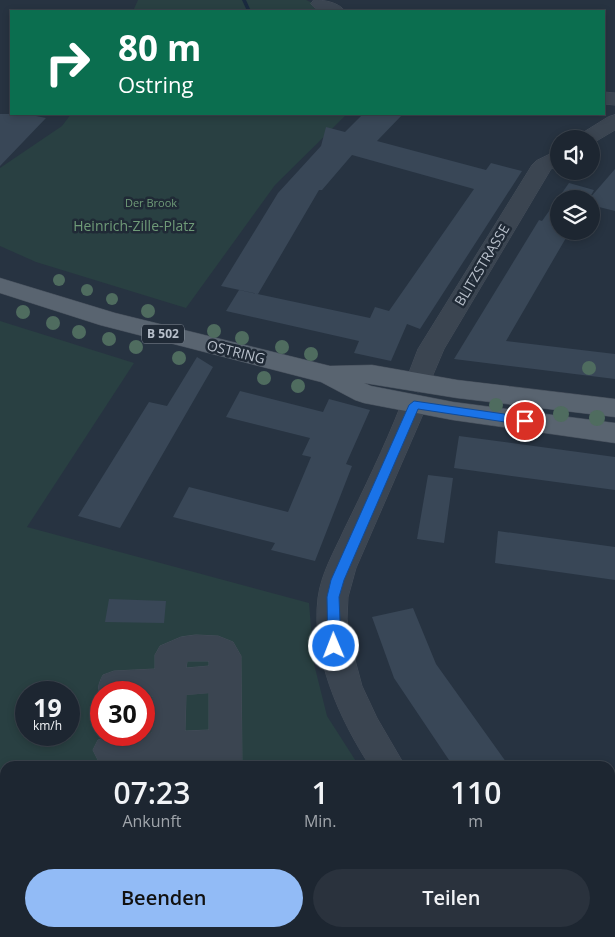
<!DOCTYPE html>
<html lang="de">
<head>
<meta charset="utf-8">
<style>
  :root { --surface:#1d2631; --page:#2a323d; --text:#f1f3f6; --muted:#a0a5ab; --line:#3b434d; --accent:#92bbf6 }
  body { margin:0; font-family:"Open Sans",sans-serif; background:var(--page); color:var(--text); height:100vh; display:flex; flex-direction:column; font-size:19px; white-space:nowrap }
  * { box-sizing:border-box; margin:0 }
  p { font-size:16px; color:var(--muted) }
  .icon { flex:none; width:28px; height:28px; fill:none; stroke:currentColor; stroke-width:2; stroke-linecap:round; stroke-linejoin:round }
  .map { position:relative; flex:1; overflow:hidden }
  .panel { position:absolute; left:0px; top:761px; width:615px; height:176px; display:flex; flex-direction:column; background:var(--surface); border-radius:15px 15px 0 0; box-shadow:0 2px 8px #0003,0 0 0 1px var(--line) }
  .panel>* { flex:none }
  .hud { position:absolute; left:10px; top:10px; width:595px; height:105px; border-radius:0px; box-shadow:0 2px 8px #0003,0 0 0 1px var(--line); background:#0b6e4f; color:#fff; overflow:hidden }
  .tools { position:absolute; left:550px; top:130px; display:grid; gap:10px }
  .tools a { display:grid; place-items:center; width:50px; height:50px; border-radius:50%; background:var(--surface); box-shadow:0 2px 8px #0003,0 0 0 1px var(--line); font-size:25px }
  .speed { position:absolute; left:15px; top:681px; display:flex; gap:10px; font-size:25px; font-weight:700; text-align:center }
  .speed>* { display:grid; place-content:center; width:65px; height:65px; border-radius:50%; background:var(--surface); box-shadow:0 2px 8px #0003,0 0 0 1px var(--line); line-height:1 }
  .speed small { font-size:12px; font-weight:400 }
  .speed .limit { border:8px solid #d22; background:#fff; color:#111 }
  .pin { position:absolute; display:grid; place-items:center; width:42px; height:42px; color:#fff; margin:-21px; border:2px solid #fff; border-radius:50%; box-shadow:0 1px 5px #0007 }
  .me { position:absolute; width:55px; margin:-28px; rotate:359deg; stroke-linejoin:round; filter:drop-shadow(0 0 4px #0008) }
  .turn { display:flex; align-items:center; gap:18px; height:105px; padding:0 25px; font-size:22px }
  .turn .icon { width:65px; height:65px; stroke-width:2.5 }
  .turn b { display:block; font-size:35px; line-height:42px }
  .eta { display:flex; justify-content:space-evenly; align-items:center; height:85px; text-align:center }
  .eta b { font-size:30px; font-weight:600; line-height:35px }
  .primary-button { display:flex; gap:10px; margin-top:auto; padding:10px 25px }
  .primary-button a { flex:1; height:58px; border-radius:30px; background:var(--accent); color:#111; font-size:20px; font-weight:600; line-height:58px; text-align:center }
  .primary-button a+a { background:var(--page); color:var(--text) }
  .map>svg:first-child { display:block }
</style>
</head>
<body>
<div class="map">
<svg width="615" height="937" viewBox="0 0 615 937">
  <rect width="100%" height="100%" fill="#273341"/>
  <path fill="#294042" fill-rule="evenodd" d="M 138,0 L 306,0 L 331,11 L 133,11 Z
    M 71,114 L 347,114 L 275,185 L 186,308 L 36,262 L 0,246 L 0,168 L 62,126 Z
    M 0,321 L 134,363 L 27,527 L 309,603 L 314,664 L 327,716 L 359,766 L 5,766 L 5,932 L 425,933 L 416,937 L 0,937 ZM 26,692 L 69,692 L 69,735 L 26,735 ZM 101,692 L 144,692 L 144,735 L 101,735 Z"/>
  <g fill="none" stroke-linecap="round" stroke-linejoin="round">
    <path fill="#1a2a3f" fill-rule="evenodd" d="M 242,0 L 246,0 L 251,11 L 247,11 Z"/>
  </g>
  <path fill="#394757" d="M 0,114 L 26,114 L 46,118 L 0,166 Z
    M 363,114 L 403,114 L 377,141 L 486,170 L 491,163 L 522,171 L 420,329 L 407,324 L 391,361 L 354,353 L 359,341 L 226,311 L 239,290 L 370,318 L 375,307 L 389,311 L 474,189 L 352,155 L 322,190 L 319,190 L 258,294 L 221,286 L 278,193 L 321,146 L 326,127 L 345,132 Z
    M 615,169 L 615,211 L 591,205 L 591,199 L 589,199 Z
    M 569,183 L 594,190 L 589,199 L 559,199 L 559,231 L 570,231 L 506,341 L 615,354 L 615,379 L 454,359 L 539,220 L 542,221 Z
    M 197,357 L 213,367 L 120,528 L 78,516 L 149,402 L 167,406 Z
    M 240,391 L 323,412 L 329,399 L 370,410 L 346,464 L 352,466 L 315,561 L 271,550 L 275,543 L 173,517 L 189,487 L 288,512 L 311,457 L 302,455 L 310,438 L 226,417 Z
    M 459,436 L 615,457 L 615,490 L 454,468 Z
    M 428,475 L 453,478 L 444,543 L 417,539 Z
    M 498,531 L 615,547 L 615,580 L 495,563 Z
    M 109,599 L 166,601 L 164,623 L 105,622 Z
    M 413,608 L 436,664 L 509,766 L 453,766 L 394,678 L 372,617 Z"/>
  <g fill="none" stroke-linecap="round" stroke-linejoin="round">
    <defs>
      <path id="minor" d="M 314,0 C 324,0 338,2 345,11 C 334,12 318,14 311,4 Z
        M 604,92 L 615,93 L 615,105 L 604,104 Z
        M 615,115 L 615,130 L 593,143 L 591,144 L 591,139 L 576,139 L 579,135 L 608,117 Z
        M 559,150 L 559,165 L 551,169 L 444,349 L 427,389 L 418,392 L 409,389 L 405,383 L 418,349 L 532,165 L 536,161 Z
        M 414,396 L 423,399 L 427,405 L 356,568 L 348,597 L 347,619 L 350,641 L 362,686 L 377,718 L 405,766 L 370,766 C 339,718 311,656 318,598 C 321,574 334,552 344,530 C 364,489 384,448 401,405 L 405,399 Z
        M 196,635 L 218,636 L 233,642 L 241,656 L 242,766 L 208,766 L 208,760 L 184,761 L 184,766 L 150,766 L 150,763 L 110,765 L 98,760 L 93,750 L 98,740 C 115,734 136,734 152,733 L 153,696 L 144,697 L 144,692 L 101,692 L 101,699 C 97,689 98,685 103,675 L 114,671 L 155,669 L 155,655 L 160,646 L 181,637 ZM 188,661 L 209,661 L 209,666 L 186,668 L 187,662 ZM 209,693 L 209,730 L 185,731 L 186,695 Z
        M 484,932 L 523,932 L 525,937 L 486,937 Z"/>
      <path id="major" d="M 0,278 L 115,313 L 330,366 L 372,365 L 457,380 L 615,399 L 615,417 L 457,398 L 364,383 L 371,386 L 453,402 L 615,423 L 615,443 L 453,420 L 364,403 L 355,400 L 321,382 L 100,325 L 0,293 Z"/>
    </defs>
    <use href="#minor" stroke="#454e5a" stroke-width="1"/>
    <use href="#major" stroke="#454e5a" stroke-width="1"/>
    <use href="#minor" fill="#3b4551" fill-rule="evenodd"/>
    <use href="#major" fill="#596470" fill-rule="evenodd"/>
  </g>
  <g fill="#4f6c5f">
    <circle cx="59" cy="280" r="6"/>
    <circle cx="87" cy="290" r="6"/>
    <circle cx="112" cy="299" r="6"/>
    <circle cx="148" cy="311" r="7"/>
    <circle cx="23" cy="312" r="7"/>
    <circle cx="53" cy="323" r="7"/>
    <circle cx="214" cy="331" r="7"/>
    <circle cx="79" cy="332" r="7"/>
    <circle cx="242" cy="338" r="7"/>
    <circle cx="109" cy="339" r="7"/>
    <circle cx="136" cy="347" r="7"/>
    <circle cx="282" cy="347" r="7"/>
    <circle cx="311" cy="354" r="7"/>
    <circle cx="179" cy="358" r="7"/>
    <circle cx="589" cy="368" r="7"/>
    <circle cx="264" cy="378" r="7"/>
    <circle cx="298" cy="386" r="7"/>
    <circle cx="496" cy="405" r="7"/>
    <circle cx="532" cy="410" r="7"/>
    <circle cx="561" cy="414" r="8"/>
    <circle cx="597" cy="418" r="8"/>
  </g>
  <path fill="#1a73e8" stroke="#114b97" d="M 414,401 L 525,417 L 530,421 L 525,425 L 418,409 L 344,580 L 339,597 L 341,646 L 339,650 L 334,652 L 330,650 L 328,646 L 327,597 L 331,580 L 409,405 Z"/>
  <g text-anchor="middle" stroke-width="5" stroke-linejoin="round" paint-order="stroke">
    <g font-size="11" fill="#6f9b78" stroke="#202a36">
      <text x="151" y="207">Der Brook</text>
    </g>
    <rect fill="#202a36" stroke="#8a939e" stroke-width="1" x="142" y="324.5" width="42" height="19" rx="4"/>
    <g font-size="12" font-weight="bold" fill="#b8c0cb">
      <text x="163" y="338">B 502</text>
    </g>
    <g font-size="14" fill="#6f9b78" stroke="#202a36">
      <text x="134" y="231">Heinrich-Zille-Platz</text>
    </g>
    <g font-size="14" fill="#b8c0cb" stroke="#202a36">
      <text transform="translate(482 265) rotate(-59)" y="5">BLITZSTRASSE</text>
      <text transform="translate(236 352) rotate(14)" y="5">OSTRING</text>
    </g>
  </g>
</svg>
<div class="tools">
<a><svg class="icon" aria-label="sound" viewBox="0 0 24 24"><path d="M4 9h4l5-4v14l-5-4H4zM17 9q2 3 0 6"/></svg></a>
<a><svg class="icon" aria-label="layers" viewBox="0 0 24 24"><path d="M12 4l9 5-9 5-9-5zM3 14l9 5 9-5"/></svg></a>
</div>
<div class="speed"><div>19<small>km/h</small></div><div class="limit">30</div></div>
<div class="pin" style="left:525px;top:421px;background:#d93025"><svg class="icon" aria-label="arrive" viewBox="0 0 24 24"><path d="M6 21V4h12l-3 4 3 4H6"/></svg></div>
<svg class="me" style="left:334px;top:646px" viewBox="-20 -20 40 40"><circle r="17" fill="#1a73e8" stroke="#fff" stroke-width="3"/><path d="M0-11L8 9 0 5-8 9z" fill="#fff"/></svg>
<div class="hud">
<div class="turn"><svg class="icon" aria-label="right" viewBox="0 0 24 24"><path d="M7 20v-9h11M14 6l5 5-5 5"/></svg><div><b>80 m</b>Ostring</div></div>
</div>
<section class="panel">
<div class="eta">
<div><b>07:23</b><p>Ankunft</p></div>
<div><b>1</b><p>Min.</p></div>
<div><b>110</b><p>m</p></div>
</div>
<div class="primary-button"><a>Beenden</a><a>Teilen</a></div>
</section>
</div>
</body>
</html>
